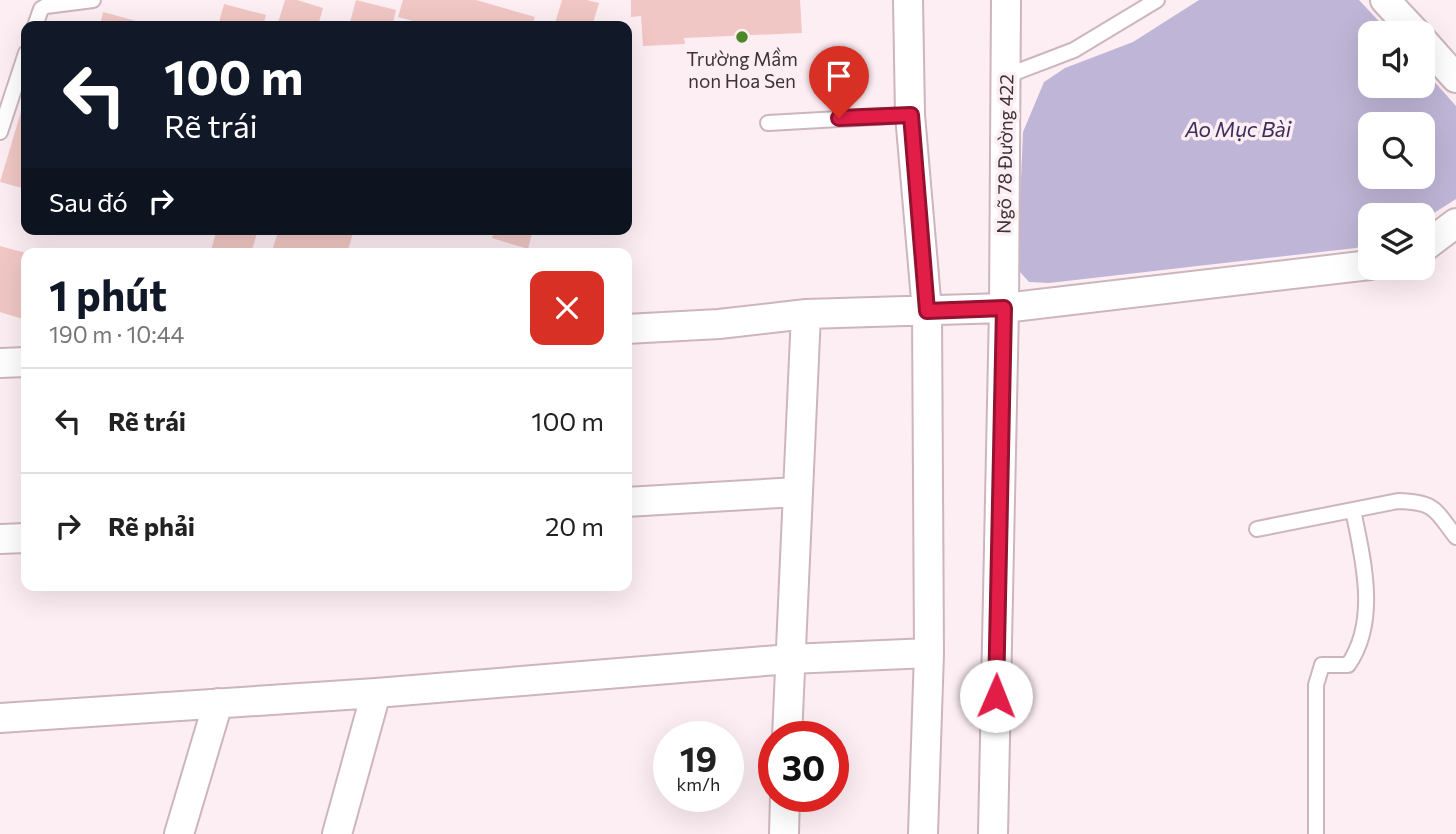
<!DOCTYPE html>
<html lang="vi">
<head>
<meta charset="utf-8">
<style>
  :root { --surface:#fff; --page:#f2f2f2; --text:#222; --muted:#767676; --line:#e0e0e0; --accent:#111827 }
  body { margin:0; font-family:Commissioner,sans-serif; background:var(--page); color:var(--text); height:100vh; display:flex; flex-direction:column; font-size:26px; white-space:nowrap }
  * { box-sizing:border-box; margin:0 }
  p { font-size:23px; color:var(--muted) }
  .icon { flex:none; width:38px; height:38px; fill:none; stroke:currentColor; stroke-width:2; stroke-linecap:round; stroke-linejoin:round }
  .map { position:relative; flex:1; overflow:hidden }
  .sheet { position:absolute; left:21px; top:248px; width:611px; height:343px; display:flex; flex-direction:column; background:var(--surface); border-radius:14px; box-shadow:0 7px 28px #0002 }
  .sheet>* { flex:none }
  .guide { position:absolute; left:21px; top:21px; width:611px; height:214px; border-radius:14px; box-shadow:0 7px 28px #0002; background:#111827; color:#fff; overflow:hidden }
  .buttons { position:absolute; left:1358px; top:21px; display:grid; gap:14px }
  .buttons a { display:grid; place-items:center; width:77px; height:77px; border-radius:14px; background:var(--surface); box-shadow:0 7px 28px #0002; font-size:35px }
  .speed { position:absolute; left:653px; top:721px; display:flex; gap:14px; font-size:35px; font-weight:700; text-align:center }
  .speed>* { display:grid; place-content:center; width:91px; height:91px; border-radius:50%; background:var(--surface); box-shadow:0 7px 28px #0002; line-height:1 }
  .speed small { font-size:18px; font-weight:400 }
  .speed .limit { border:10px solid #d22; background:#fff; color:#111 }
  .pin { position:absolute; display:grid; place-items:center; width:60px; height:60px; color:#fff; margin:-72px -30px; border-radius:50% 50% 50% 0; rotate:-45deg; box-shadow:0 0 7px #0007 }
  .pin .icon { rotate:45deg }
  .me { position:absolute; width:77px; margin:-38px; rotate:1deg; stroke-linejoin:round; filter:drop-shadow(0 0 5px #0008) }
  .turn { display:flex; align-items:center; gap:24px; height:147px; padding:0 28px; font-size:32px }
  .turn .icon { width:91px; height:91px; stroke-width:2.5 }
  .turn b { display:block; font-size:49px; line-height:60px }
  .then { display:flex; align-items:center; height:66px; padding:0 28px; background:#0003; gap:14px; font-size:26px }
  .round { display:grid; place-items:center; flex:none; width:74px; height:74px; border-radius:14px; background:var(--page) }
  .summary { display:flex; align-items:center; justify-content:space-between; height:119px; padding:0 28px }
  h1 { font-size:42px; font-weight:700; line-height:52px; color:var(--accent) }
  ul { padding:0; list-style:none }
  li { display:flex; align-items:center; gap:21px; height:105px; padding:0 28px; border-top:2px solid var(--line) }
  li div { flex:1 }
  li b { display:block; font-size:26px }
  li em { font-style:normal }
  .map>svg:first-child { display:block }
</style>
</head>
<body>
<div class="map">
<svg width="1456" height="834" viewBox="0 0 1456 834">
  <rect width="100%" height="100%" fill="#fdeef3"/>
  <path fill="#bfb6d7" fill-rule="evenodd" d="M 1199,0 L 1359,0 L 1390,33 L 1370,33 L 1370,86 L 1423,86 L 1423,69 L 1456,106 L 1456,199 L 1423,220 L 1423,215 L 1370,215 L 1370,244 L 1356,248 L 1049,283 L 1029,282 L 1020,272 L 1018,248 L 1023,132 L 1044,82 L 1065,68 L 1133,42 ZM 1370,124 L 1423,124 L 1423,177 L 1370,177 Z"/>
  <path fill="#f0c7c4" d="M 285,0 L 297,0 L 323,8 L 318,26 L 277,26 Z
    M 356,0 L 396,10 L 392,26 L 349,26 Z
    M 403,0 L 476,0 L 535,17 L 532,26 L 431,26 L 398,17 Z
    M 562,0 L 587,0 L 599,3 L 592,26 L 554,26 Z
    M 631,0 L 800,0 L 802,33 L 684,38 L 685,44 L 643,46 L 641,16 L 631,17 Z
    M 224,4 L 266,15 L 263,26 L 218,26 Z
    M 103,12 L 151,25 L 151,26 L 100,26 Z
    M 26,95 L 26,189 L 0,182 Z
    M 217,229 L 258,229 L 251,254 L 210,254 Z
    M 279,229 L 354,229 L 347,254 L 271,254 Z
    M 495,229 L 533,229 L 528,249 L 492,238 Z
    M 0,246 L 26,253 L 26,320 L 0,312 Z"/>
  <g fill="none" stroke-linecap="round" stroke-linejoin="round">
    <defs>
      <path id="lane" d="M 35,26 L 41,9 L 46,6 L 93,0
        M 1006,76 L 1074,50 L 1157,0
        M 768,123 L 910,115
        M 0,132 L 26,53
        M 1257,529 L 1398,501 C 1436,502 1435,510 1456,537
        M 1316,834 L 1316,685 L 1322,665 L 1348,665 C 1379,621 1363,559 1353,510"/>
      <path id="street" d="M 908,0 L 910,115 L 927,311 L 929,653 L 923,834
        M 1385,0 L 1416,33
        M 1423,41 L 1456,78
        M 1423,248 L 1456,223
        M 626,329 L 719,324 L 806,314 L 1004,308 L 1370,265
        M 0,363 L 26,362
        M 626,502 L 797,492
        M 0,539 L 26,538
        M 0,718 L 376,693 L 790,659 L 929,653
        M 787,737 L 806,314
        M 179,834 L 218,703
        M 337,834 L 376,693
        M 784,834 L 785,796
        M 993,834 L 1004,308 L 1006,0"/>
    </defs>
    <use href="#lane" stroke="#cdb5bd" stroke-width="18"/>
    <use href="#street" stroke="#cdb5bd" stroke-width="32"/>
    <use href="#lane" stroke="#fff" stroke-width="14"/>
    <use href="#street" stroke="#fff" stroke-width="28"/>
  </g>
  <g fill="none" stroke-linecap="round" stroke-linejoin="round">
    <defs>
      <path id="route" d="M 839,118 L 911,115 L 927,311 L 1004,308 L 996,696"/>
    </defs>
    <use href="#route" stroke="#92132f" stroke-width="18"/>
    <use href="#route" stroke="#e11d48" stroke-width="12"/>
  </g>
  <circle fill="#4a8828" stroke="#fdeef3" stroke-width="2.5" cx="742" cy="37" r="7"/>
  <g text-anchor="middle" stroke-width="7" stroke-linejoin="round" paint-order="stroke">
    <g font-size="19" fill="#3d3337" stroke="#fdeef3">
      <text x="742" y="66">Trường Mầm<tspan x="742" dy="22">non Hoa Sen</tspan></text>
    </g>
    <g font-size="19" fill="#3d3337" stroke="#fdeef3">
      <text transform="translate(1005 154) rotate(-89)" y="7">Ngõ 78 Đường 422</text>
    </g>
    <g font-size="21" font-style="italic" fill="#3d2d5a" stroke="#fdeef3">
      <text x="1238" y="137">Ao Mục Bài</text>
    </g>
  </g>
</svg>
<div class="buttons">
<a><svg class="icon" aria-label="sound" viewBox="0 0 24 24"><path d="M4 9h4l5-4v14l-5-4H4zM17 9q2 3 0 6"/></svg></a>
<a><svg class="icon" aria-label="search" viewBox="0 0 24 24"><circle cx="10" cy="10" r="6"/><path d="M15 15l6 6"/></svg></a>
<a><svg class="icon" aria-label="layers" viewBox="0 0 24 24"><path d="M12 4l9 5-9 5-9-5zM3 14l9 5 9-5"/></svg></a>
</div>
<div class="speed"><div>19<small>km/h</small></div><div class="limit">30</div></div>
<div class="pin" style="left:839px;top:118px;background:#d93025"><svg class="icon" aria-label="arrive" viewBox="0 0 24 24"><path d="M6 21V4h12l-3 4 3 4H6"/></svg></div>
<svg class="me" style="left:996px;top:696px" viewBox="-20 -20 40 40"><circle r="19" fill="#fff"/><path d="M0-13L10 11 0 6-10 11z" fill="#e11d48"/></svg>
<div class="guide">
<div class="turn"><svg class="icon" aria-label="left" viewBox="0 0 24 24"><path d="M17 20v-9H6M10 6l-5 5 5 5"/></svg><div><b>100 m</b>Rẽ trái</div></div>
<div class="then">Sau đó<svg class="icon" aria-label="right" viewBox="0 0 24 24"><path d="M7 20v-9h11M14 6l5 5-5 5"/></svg></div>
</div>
<section class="sheet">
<div class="summary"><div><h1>1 phút</h1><p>190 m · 10:44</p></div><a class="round" style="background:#d93025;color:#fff"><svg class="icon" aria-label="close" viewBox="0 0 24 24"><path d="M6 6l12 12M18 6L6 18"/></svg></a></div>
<ul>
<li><svg class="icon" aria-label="left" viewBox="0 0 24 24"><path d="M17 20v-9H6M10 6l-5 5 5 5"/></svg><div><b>Rẽ trái</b></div><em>100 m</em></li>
<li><svg class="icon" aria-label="right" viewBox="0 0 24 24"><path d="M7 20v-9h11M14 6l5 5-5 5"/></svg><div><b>Rẽ phải</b></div><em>20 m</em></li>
</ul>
</section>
</div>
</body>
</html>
